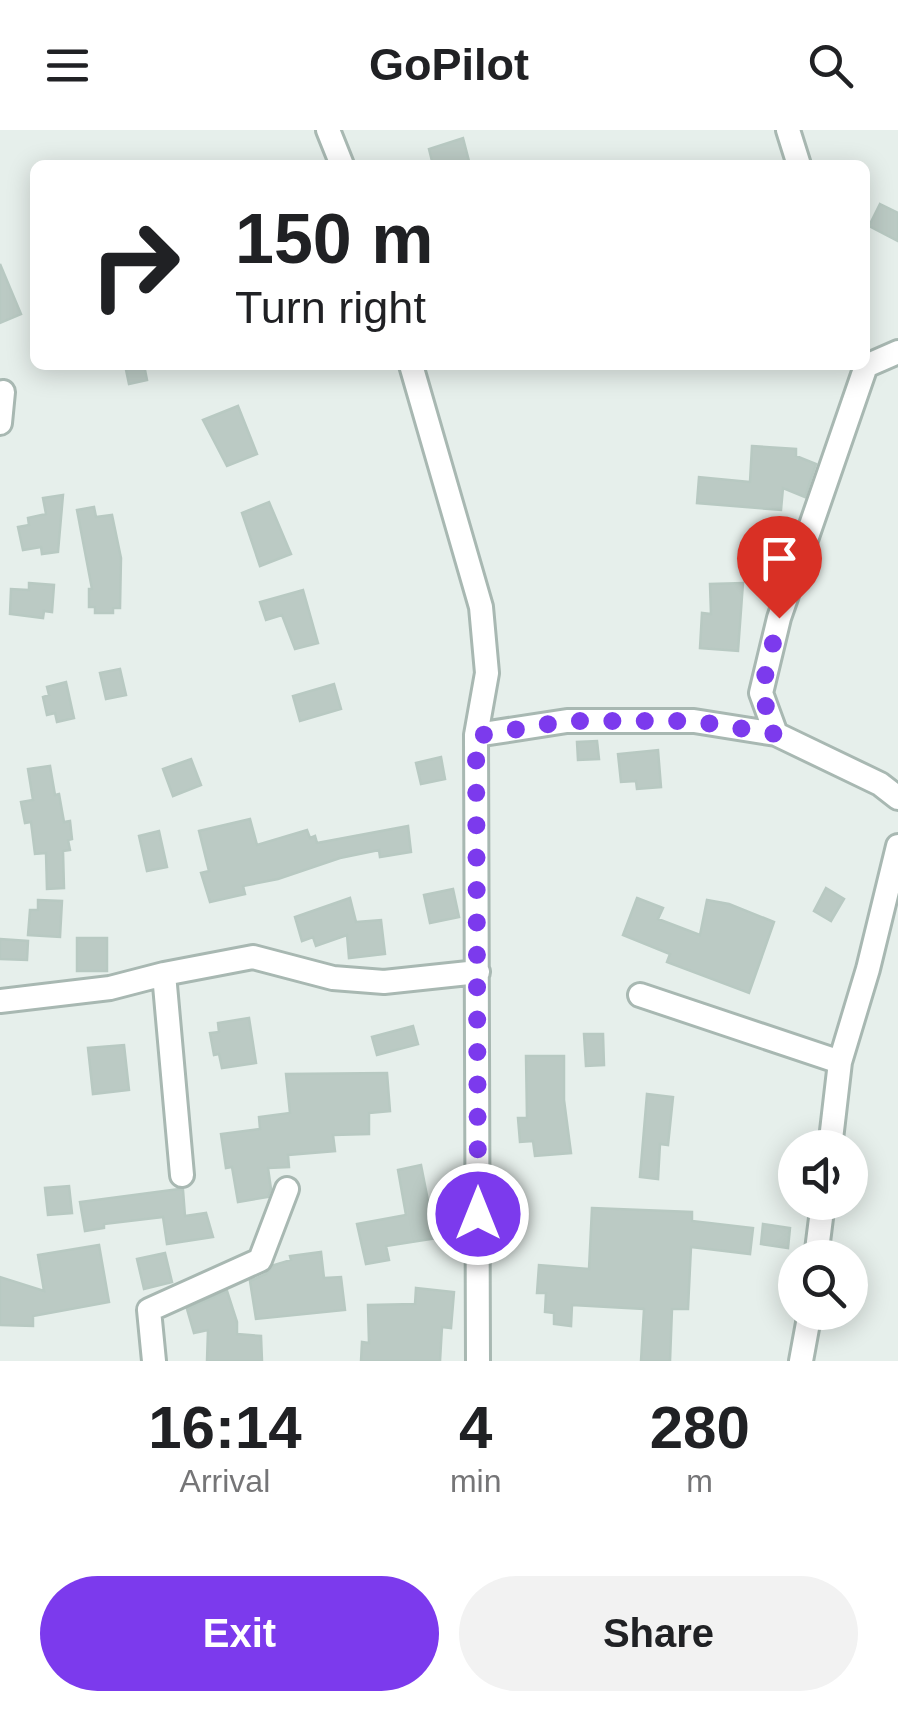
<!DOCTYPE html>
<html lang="en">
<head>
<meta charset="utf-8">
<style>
  :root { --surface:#fff; --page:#f2f2f2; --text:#202124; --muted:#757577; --accent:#7c3aed }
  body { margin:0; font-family:Helvetica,sans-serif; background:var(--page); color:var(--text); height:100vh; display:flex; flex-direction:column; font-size:38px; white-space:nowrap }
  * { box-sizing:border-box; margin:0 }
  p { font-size:32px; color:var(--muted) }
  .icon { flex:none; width:55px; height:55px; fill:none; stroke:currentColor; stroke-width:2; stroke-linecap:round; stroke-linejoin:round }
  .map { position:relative; height:1231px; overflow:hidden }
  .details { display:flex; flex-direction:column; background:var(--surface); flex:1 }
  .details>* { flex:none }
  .guide { position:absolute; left:30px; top:30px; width:840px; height:210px; border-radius:15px; box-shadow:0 5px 25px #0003; background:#fff; color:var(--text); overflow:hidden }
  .buttons { position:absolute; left:778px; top:1000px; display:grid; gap:20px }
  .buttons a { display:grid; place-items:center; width:90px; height:90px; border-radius:50%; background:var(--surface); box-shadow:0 5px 25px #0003; font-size:50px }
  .pin { position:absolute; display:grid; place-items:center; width:85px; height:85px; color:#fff; margin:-102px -42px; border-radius:50% 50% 50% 0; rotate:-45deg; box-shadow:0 0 10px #0007 }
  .pin .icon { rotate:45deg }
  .me { position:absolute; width:110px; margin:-55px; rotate:0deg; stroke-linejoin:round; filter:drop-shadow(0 0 8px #0008) }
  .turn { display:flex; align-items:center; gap:35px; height:210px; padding:0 40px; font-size:45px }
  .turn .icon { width:130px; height:130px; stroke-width:2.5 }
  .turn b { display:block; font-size:70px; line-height:85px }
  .eta { display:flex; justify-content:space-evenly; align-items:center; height:170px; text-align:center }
  .eta b { font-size:60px; font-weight:600; line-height:70px }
  .primary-button { display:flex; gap:20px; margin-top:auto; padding:20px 40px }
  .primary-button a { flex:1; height:115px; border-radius:60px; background:var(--accent); color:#fff; font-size:40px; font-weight:600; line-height:115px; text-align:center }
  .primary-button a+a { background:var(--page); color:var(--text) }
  header { display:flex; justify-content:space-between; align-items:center; height:130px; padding:0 40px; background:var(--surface); font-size:45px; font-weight:600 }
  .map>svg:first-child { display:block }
</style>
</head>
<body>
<header><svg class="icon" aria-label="menu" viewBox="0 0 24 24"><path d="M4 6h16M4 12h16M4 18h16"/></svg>GoPilot<svg class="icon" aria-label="search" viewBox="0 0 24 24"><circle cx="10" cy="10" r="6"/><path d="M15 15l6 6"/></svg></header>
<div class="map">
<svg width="898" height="1231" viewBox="0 0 898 1231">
  <rect width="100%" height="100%" fill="#e6efeb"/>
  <path fill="#bbcac4" stroke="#b8c9c2" stroke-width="2.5" d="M 463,8 L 470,35 L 433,35 L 429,19 Z
    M 880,74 L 898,83 L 898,111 L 869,96 Z
    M 0,134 L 21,184 L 0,193 Z
    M 125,235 L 144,235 L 147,250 L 129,254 Z
    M 238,276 L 257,324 L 227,336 L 203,290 Z
    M 752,316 L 796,319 L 796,326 L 816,334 L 805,367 L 783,358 L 781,380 L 697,373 L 699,347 L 750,352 Z
    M 63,365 L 58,422 L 42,424 L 41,417 L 23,420 L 18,397 L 29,395 L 28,388 L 46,384 L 43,368 Z
    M 269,372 L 291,424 L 260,436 L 242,383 Z
    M 94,377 L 96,387 L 112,385 L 121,428 L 120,478 L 113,478 L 113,483 L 95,483 L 95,477 L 89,477 L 89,459 L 92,459 L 77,380 Z
    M 29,453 L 54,455 L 52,482 L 44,481 L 43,488 L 10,484 L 11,459 L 29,460 Z
    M 743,453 L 738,521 L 700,518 L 702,483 L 711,484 L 710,454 Z
    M 303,460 L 318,513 L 295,519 L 282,485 L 266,490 L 260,472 Z
    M 120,539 L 126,565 L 106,569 L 100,543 Z
    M 66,552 L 74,588 L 57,592 L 55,583 L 47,585 L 43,567 L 49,565 L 47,557 Z
    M 334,554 L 341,579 L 300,591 L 293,566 Z
    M 597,611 L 599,629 L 578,630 L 577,612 Z
    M 658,620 L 661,657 L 637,659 L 636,651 L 621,652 L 618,624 Z
    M 441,627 L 445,649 L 421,654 L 416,633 Z
    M 191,629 L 201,655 L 173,666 L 163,639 Z
    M 50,636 L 55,665 L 59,664 L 64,692 L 70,691 L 72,709 L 68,710 L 70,720 L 63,721 L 64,758 L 47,759 L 46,723 L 35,724 L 31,692 L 25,693 L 21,672 L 33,670 L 28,639 Z
    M 250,689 L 257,715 L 307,700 L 310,708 L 315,706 L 317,713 L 408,696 L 411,722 L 380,727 L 379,720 L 340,728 L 278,749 L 243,756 L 245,764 L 210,772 L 201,743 L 209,741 L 199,701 Z
    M 159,701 L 167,737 L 147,741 L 139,706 Z
    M 826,758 L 844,769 L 831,791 L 814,781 Z
    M 453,759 L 459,787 L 430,793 L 424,765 Z
    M 350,768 L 356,792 L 381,790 L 385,824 L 349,828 L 347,805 L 316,816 L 313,807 L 302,811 L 295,787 Z
    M 637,768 L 663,778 L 658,789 L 700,805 L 707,770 L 729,774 L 774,792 L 749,863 L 667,832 L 670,824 L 623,805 Z
    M 38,770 L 62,771 L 60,807 L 28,805 L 30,780 L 38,780 Z
    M 77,808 L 107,808 L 107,841 L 77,841 Z
    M 0,809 L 28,811 L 27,830 L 0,829 Z
    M 249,888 L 256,933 L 222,938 L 219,924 L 214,925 L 210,903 L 219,902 L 218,893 Z
    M 413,896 L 418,914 L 377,925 L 372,907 Z
    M 584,904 L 603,904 L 604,935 L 586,936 Z
    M 124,915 L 129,960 L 93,964 L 88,918 Z
    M 526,926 L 564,926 L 564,970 L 571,1023 L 535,1026 L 533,1011 L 520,1012 L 518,988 L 527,988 Z
    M 387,943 L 390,981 L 369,983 L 369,1004 L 333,1005 L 335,1021 L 288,1025 L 289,1037 L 268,1038 L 271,1059 L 268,1067 L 238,1072 L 232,1037 L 226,1038 L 221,1004 L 260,999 L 259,987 L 290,983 L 286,944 Z
    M 647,964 L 673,967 L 668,1015 L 660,1014 L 658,1049 L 640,1047 Z
    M 421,1035 L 430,1081 L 462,1076 L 463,1104 L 386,1116 L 389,1130 L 366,1134 L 357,1094 L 406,1085 L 398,1040 Z
    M 69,1056 L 72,1083 L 48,1085 L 45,1058 Z
    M 179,1059 L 183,1060 L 185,1086 L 206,1083 L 213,1107 L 167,1114 L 163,1087 L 104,1094 L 104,1098 L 85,1101 L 80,1072 Z
    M 592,1078 L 692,1082 L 692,1091 L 753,1098 L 750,1124 L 691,1117 L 688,1179 L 672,1179 L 670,1231 L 641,1231 L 644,1179 L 572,1175 L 571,1196 L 554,1194 L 554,1183 L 545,1182 L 546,1163 L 537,1163 L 539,1135 L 589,1139 Z
    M 763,1094 L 790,1098 L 788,1118 L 761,1114 Z
    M 99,1115 L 109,1172 L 33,1186 L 33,1196 L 0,1195 L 0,1147 L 44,1161 L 38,1125 Z
    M 321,1122 L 324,1148 L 341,1147 L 345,1180 L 256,1189 L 250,1151 L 266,1144 L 274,1135 L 291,1130 L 290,1126 Z
    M 165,1123 L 172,1152 L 144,1159 L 137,1129 Z
    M 416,1158 L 454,1162 L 451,1198 L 442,1197 L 440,1231 L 361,1231 L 362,1212 L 369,1213 L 368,1175 L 415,1174 Z
    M 227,1161 L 237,1192 L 237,1204 L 261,1206 L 262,1231 L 207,1231 L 208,1200 L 194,1203 L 187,1179 Z"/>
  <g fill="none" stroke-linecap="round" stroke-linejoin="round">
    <defs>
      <path id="minor" d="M 328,0 L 342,35
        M 788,0 L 799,35
        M 411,235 L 481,477 L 487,543 L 476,605 L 478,1231
        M 0,293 L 3,262
        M 776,604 L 761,563 L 779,488 L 866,236 L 898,222
        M 476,605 L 567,591 L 694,591 L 776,604 L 880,654 L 898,668
        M 640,865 L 840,932
        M 0,871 L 110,858 L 164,844
        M 830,1018 L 840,932 L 868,839 L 898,716
        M 182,1045 L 164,844 L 253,827 L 333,848 L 384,852 L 478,842
        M 816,1128 L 823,1072
        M 154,1231 L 149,1180 L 260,1130 L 287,1059
        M 801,1231 L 810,1182"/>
    </defs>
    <use href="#minor" stroke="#a8b8b2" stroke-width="28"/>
    <use href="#minor" stroke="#fff" stroke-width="22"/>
  </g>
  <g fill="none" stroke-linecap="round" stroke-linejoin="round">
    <path stroke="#7c3aed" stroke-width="18" stroke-dasharray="0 32.4" d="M 478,1084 L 476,606 L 567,591 L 694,591 L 776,604 L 761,563 L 779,488"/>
  </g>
</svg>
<div class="buttons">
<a><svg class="icon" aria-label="sound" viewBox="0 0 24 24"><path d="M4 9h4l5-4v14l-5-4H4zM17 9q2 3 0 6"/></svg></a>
<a><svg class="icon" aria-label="search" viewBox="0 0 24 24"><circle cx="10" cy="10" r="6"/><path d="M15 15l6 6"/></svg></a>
</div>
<div class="pin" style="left:779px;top:488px;background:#d93025"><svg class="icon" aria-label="arrive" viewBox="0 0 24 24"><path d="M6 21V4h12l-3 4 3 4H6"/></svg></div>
<svg class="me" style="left:478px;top:1084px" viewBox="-20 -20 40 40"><circle r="17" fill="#7c3aed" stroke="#fff" stroke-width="3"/><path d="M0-11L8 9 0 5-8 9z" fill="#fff"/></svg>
<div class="guide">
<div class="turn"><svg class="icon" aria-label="right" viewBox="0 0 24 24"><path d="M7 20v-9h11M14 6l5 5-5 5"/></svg><div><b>150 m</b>Turn right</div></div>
</div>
</div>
<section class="details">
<div class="eta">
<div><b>16:14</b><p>Arrival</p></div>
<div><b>4</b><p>min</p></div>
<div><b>280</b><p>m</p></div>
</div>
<div class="primary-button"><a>Exit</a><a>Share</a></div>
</section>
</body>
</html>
